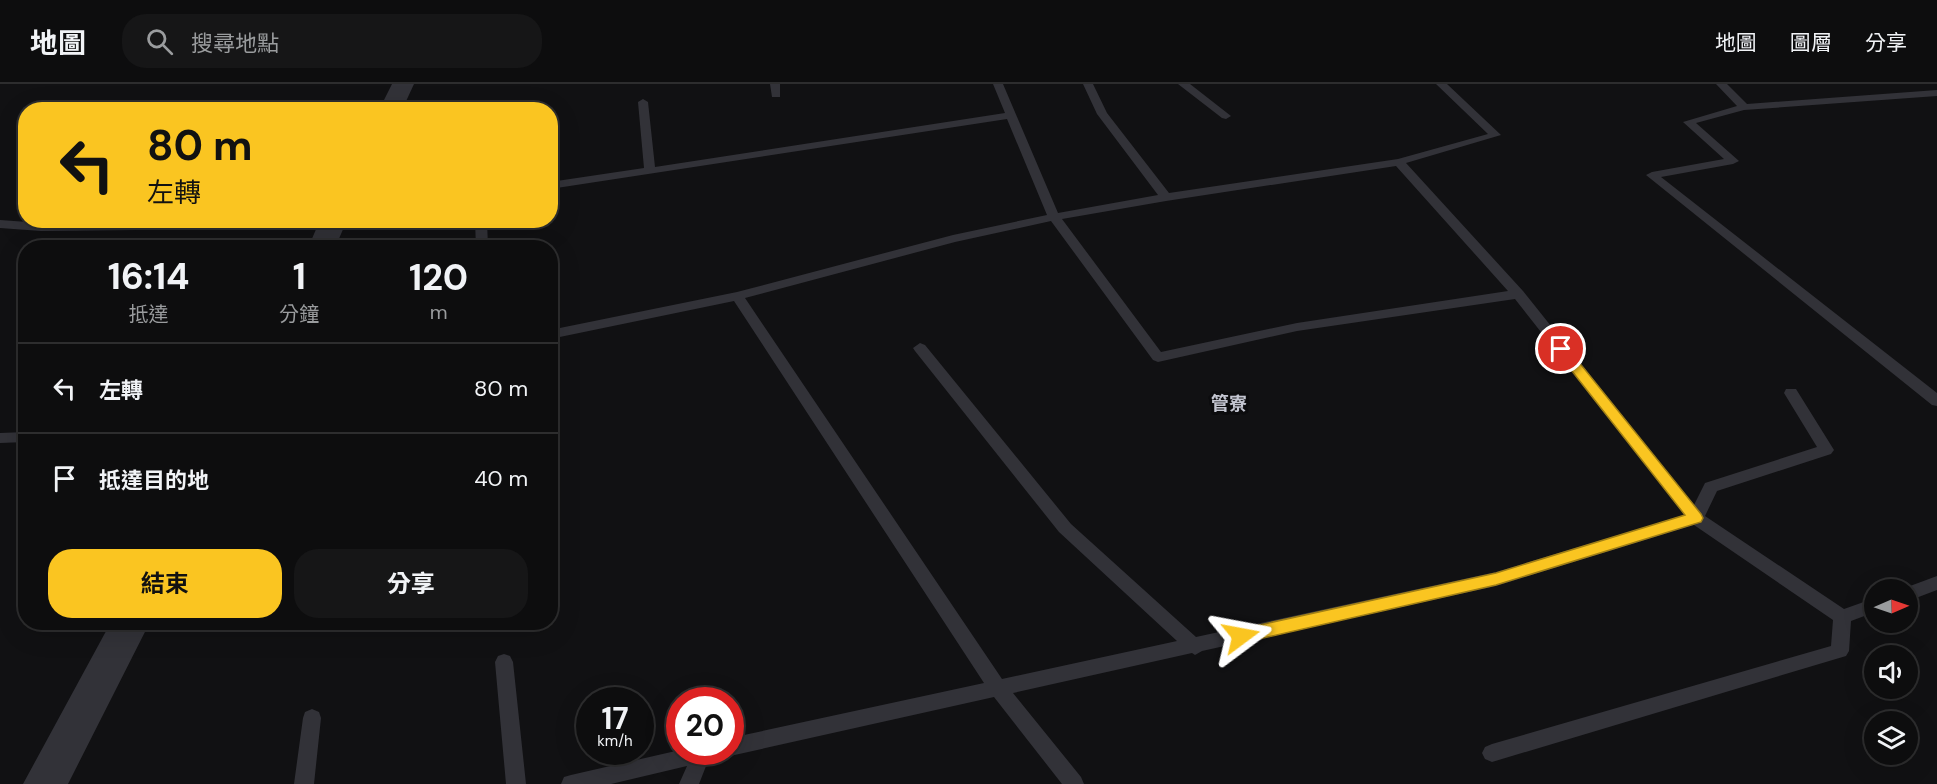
<!DOCTYPE html>
<html lang="zh-TW">
<head>
<meta charset="utf-8">
<style>
  :root { --surface:#0d0d0e; --page:#161617; --text:#f1f3f6; --muted:#9a9c9e; --line:#2d2d2e; --accent:#fac521 }
  body { margin:0; font-family:"DM Sans","Noto Sans TC",sans-serif; background:var(--page); color:var(--text); height:100vh; display:flex; flex-direction:column; font-size:22px; white-space:nowrap }
  * { box-sizing:border-box; margin:0 }
  p { font-size:20px; color:var(--muted) }
  .icon { flex:none; width:33px; height:33px; fill:none; stroke:currentColor; stroke-width:2; stroke-linecap:round; stroke-linejoin:round }
  .map { position:relative; flex:1; overflow:hidden }
  .drawer { position:absolute; left:18px; top:156px; width:540px; height:390px; display:flex; flex-direction:column; background:var(--surface); border-radius:24px; box-shadow:0 6px 24px #0002,0 0 0 2px var(--line) }
  .drawer>* { flex:none }
  .hud { position:absolute; left:18px; top:18px; width:540px; height:126px; border-radius:24px; box-shadow:0 6px 24px #0002,0 0 0 2px var(--line); background:#fac521; color:#111; overflow:hidden }
  .needle { width:39px; rotate:88deg }
  .buttons { position:absolute; left:1864px; top:495px; display:grid; gap:12px }
  .buttons a { display:grid; place-items:center; width:54px; height:54px; border-radius:50%; background:var(--surface); box-shadow:0 6px 24px #0002,0 0 0 2px var(--line); font-size:30px }
  .speed { position:absolute; left:576px; top:603px; display:flex; gap:12px; font-size:30px; font-weight:700; text-align:center }
  .speed>* { display:grid; place-content:center; width:78px; height:78px; border-radius:50%; background:var(--surface); box-shadow:0 6px 24px #0002,0 0 0 2px var(--line); line-height:1 }
  .speed small { font-size:15px; font-weight:400 }
  .speed .limit { border:9px solid #d22; background:#fff; color:#111 }
  .pin { position:absolute; display:grid; place-items:center; width:51px; height:51px; color:#fff; margin:-26px; border:3px solid #fff; border-radius:50%; box-shadow:0 2px 6px #0007 }
  .me { position:absolute; width:66px; margin:-33px; rotate:77deg; stroke-linejoin:round; filter:drop-shadow(0 0 4px #0008) }
  .turn { display:flex; align-items:center; gap:21px; height:126px; padding:0 30px; font-size:27px }
  .turn .icon { width:78px; height:78px; stroke-width:2.5 }
  .turn b { display:block; font-size:42px; line-height:51px }
  .eta { display:flex; justify-content:space-evenly; align-items:center; height:102px; text-align:center }
  .eta b { font-size:36px; font-weight:700; line-height:42px }
  .primary-button { display:flex; gap:12px; margin-top:auto; padding:12px 30px }
  .primary-button a { flex:1; height:69px; border-radius:24px; background:var(--accent); color:#111; font-size:24px; font-weight:700; line-height:69px; text-align:center }
  .primary-button a+a { background:var(--page); color:var(--text) }
  ul { padding:0; list-style:none }
  li { display:flex; align-items:center; gap:18px; height:90px; padding:0 30px; border-top:2px solid var(--line) }
  li div { flex:1 }
  li b { display:block; font-size:22px }
  li em { font-style:normal }
  header { display:flex; align-items:center; gap:36px; box-sizing:border-box; height:84px; padding:0 30px; background:var(--surface); border-bottom:2px solid var(--line) }
  header strong { font-size:28px }
  nav { display:flex; gap:33px; margin-inline-start:auto; font-size:21px }
  .search { width:420px; height:54px; background:var(--page); display:flex; align-items:center; gap:15px; box-sizing:border-box; padding:0 21px; border-radius:24px; color:var(--muted); font-size:22px }
  .map>svg:first-child { display:block }
</style>
</head>
<body>
<header>
<strong>地圖</strong>
<div class="search"><svg class="icon" aria-label="search" viewBox="0 0 24 24"><circle cx="10" cy="10" r="6"/><path d="M15 15l6 6"/></svg>搜尋地點</div>
<nav><a>地圖</a><a>圖層</a><a>分享</a></nav>
</header>
<div class="map">
<svg width="1937" height="700" viewBox="0 0 1937 700">
  <rect width="100%" height="100%" fill="#111113"/>
  <g fill="none" stroke-linecap="round" stroke-linejoin="round">
    <path fill="#323238" fill-rule="evenodd" d="M 770,0 L 780,0 L 780,13 L 772,13 Z
      M 993,0 L 1003,0 L 1058,129 L 1158,111 L 1097,30 L 1083,0 L 1093,0 L 1107,29 L 1169,109 L 1398,75 L 1488,50 L 1436,0 L 1447,0 L 1501,51 L 1406,79 L 1523,207 L 1694,421 L 1705,399 L 1817,363 L 1784,309 L 1786,305 L 1796,305 L 1834,366 L 1831,370 L 1717,407 L 1705,432 L 1844,525 L 1875,514 L 1875,528 L 1851,537 L 1849,567 L 1846,572 L 1492,678 L 1485,675 L 1482,669 L 1485,663 L 1492,660 L 1831,562 L 1833,536 L 1694,441 L 1496,502 L 1202,567 L 1195,571 L 1192,569 L 1013,609 L 1081,693 L 1084,700 L 1062,700 L 994,613 L 730,672 L 723,669 L 722,668 L 730,668 L 730,654 L 984,599 L 734,217 L 550,255 L 550,246 L 737,208 L 953,151 L 1047,131 L 1007,35 L 550,105 L 550,98 L 644,84 L 638,18 L 643,15 L 648,18 L 655,83 L 1005,29 ZM 1396,82 L 1508,207 L 1297,239 L 1161,268 L 1062,135 L 1166,117 ZM 1051,137 L 1153,276 L 1158,278 L 1297,247 L 1515,215 L 1685,431 L 1496,488 L 1196,553 L 1071,440 L 925,261 L 920,259 L 913,264 L 915,267 L 1059,448 L 1177,557 L 1002,595 L 745,214 L 955,158 Z
      M 1178,0 L 1190,0 L 1231,32 L 1226,35 L 1222,34 Z
      M 1716,0 L 1727,0 L 1747,20 L 1937,6 L 1937,12 L 1744,26 L 1696,39 L 1739,77 L 1733,80 L 1661,93 L 1937,309 L 1937,322 L 1932,321 L 1646,91 L 1652,88 L 1724,75 L 1683,38 L 1737,22 Z
      M 0,136 L 41,139 L 365,136 L 359,140 L 332,144 L 41,147 L 0,144 Z
      M 475,136 L 487,136 L 488,164 L 476,164 Z
      M 26,348 L 26,358 L 0,359 L 0,349 Z
      M 1937,492 L 1937,506 L 1908,517 L 1908,506 L 1902,505 Z
      M 504,570 L 510,572 L 513,578 L 526,700 L 506,700 L 495,578 L 498,572 Z
      M 312,625 L 319,628 L 321,634 L 314,700 L 294,700 L 303,634 L 305,628 Z
      M 680,666 L 680,668 L 717,668 L 715,674 L 708,677 L 699,700 L 679,700 L 687,682 L 611,700 L 561,700 L 564,693 L 571,691 Z"/>
    <path fill="#323238" fill-rule="evenodd" d="M 392,0 L 414,0 L 402,26 L 379,26 Z
      M 320,136 L 347,136 L 335,164 L 308,164 Z
      M 111,538 L 150,538 L 68,700 L 23,700 Z"/>
  </g>
  <path fill="#fac521" stroke="#a28015" stroke-width="1.5" d="M 1561,260 L 1566,262 L 1701,430 L 1703,434 L 1701,438 L 1496,501 L 1241,559 L 1236,557 L 1233,552 L 1236,547 L 1241,545 L 1496,489 L 1685,431 L 1557,268 L 1555,265 L 1557,262 Z"/>
  <g text-anchor="middle" stroke-width="6" stroke-linejoin="round" paint-order="stroke">
    <g font-size="18" font-weight="bold" fill="#c3c5d0" stroke="#0c0c0e">
      <text x="1229" y="326">管寮</text>
    </g>
  </g>
</svg>
<div class="buttons">
<a><svg class="needle" viewBox="-14 -14 28 28"><path d="M0-13l5 13h-10z" fill="#e53935"/><path d="M0 13l5-13h-10z" fill="#9a9c9e"/></svg></a>
<a><svg class="icon" aria-label="sound" viewBox="0 0 24 24"><path d="M4 9h4l5-4v14l-5-4H4zM17 9q2 3 0 6"/></svg></a>
<a><svg class="icon" aria-label="layers" viewBox="0 0 24 24"><path d="M12 4l9 5-9 5-9-5zM3 14l9 5 9-5"/></svg></a>
</div>
<div class="speed"><div>17<small>km/h</small></div><div class="limit">20</div></div>
<div class="pin" style="left:1561px;top:265px;background:#d93025"><svg class="icon" aria-label="arrive" viewBox="0 0 24 24"><path d="M6 21V4h12l-3 4 3 4H6"/></svg></div>
<svg class="me" style="left:1241px;top:552px" viewBox="-20 -20 40 40"><path d="M0-17L14 15 0 8-14 15z" fill="#fac521" stroke="#fff" stroke-width="4"/></svg>
<div class="hud">
<div class="turn"><svg class="icon" aria-label="left" viewBox="0 0 24 24"><path d="M17 20v-9H6M10 6l-5 5 5 5"/></svg><div><b>80 m</b>左轉</div></div>
</div>
<section class="drawer">
<div class="eta">
<div><b>16:14</b><p>抵達</p></div>
<div><b>1</b><p>分鐘</p></div>
<div><b>120</b><p>m</p></div>
</div>
<ul>
<li><svg class="icon" aria-label="left" viewBox="0 0 24 24"><path d="M17 20v-9H6M10 6l-5 5 5 5"/></svg><div><b>左轉</b></div><em>80 m</em></li>
<li><svg class="icon" aria-label="arrive" viewBox="0 0 24 24"><path d="M6 21V4h12l-3 4 3 4H6"/></svg><div><b>抵達目的地</b></div><em>40 m</em></li>
</ul>
<div class="primary-button"><a>結束</a><a>分享</a></div>
</section>
</div>
</body>
</html>
